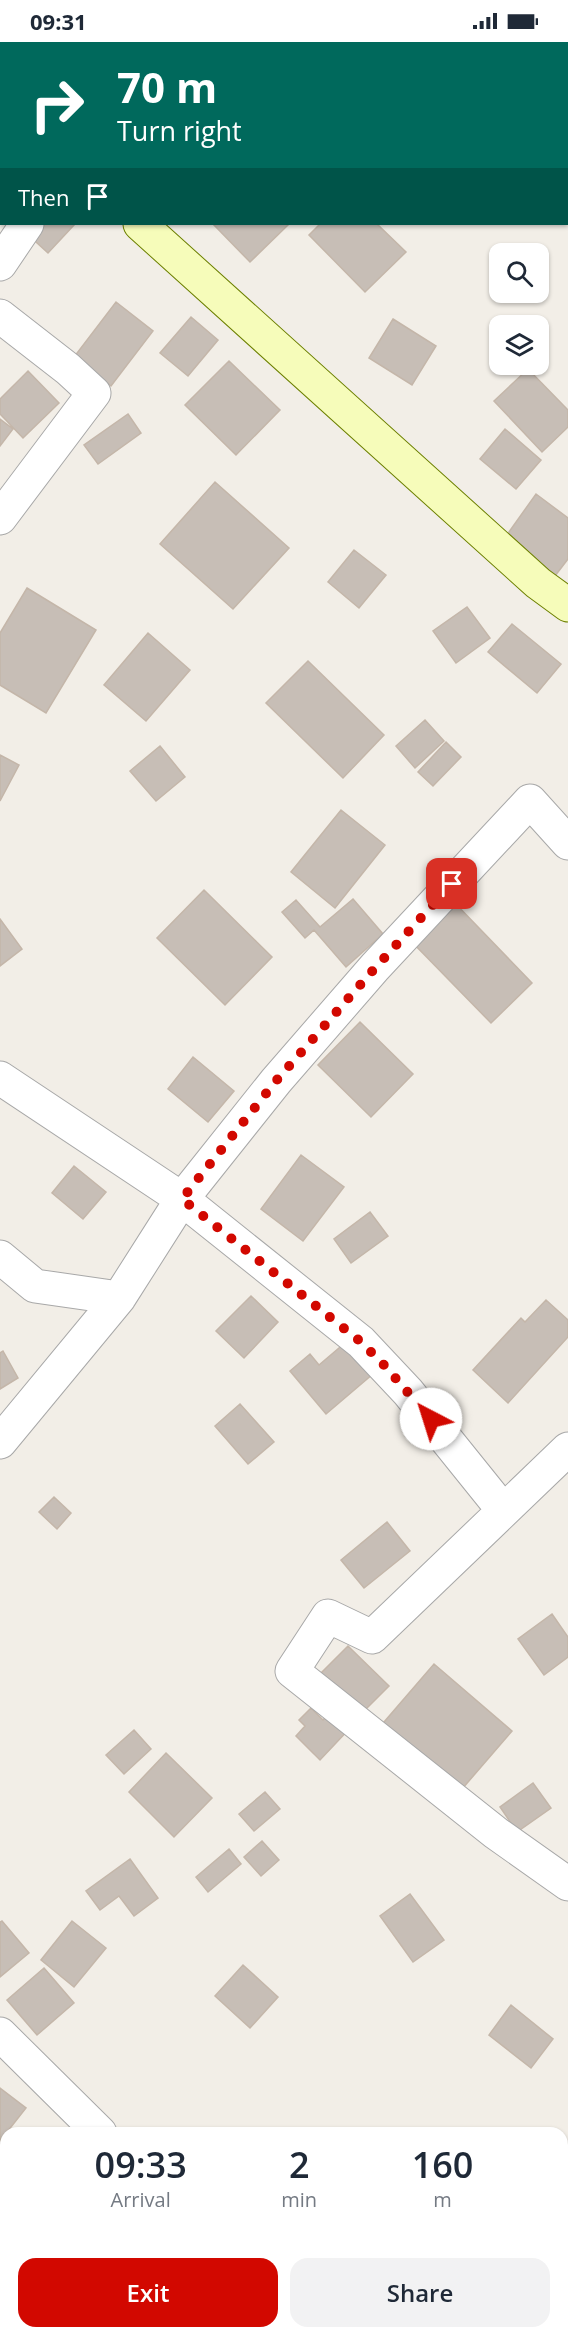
<!DOCTYPE html>
<html lang="en">
<head>
<meta charset="utf-8">
<style>
  :root { --surface:#fff; --page:#f2f2f3; --text:#1f2937; --muted:#747a83; --accent:#d20800 }
  body { margin:0; font-family:"Open Sans",sans-serif; background:var(--page); color:var(--text); height:100vh; display:flex; flex-direction:column; font-size:22px; white-space:nowrap }
  * { box-sizing:border-box; margin:0 }
  p { font-size:20px; color:var(--muted) }
  .icon { flex:none; width:33px; height:33px; fill:none; stroke:currentColor; stroke-width:2; stroke-linecap:round; stroke-linejoin:round }
  .map { position:relative; flex:1; overflow:hidden }
  .panel { position:absolute; left:0px; top:2085px; width:568px; height:212px; display:flex; flex-direction:column; background:var(--surface); border-radius:18px 18px 0 0; box-shadow:0 2px 4px #0004 }
  .panel>* { flex:none }
  .hud { position:absolute; left:0px; top:0px; width:568px; height:183px; box-shadow:0 2px 4px #0004; background:#00695c; color:#fff; overflow:hidden }
  .tools { position:absolute; left:489px; top:201px; display:grid; gap:12px }
  .tools a { display:grid; place-items:center; width:60px; height:60px; border-radius:12px; background:var(--surface); box-shadow:0 2px 4px #0004; font-size:30px }
  .pin { position:absolute; display:grid; place-items:center; width:51px; height:51px; color:#fff; margin:-26px; border-radius:12px; box-shadow:0 3px 9px #0006 }
  .me { position:absolute; width:66px; margin:-33px; rotate:320deg; stroke-linejoin:round; filter:drop-shadow(0 0 4px #0008) }
  .turn { display:flex; align-items:center; gap:21px; height:126px; padding:0 18px; font-size:27px }
  .turn .icon { width:78px; height:78px; stroke-width:2.5 }
  .turn b { display:block; font-size:42px; line-height:51px }
  .then { display:flex; align-items:center; height:57px; padding:0 18px; background:#0003; gap:12px; font-size:22px }
  .eta { display:flex; justify-content:space-evenly; align-items:center; height:102px; text-align:center }
  .eta b { font-size:36px; font-weight:600; line-height:42px }
  .primary-button { display:flex; gap:12px; margin-top:auto; padding:12px 18px }
  .primary-button a { flex:1; height:69px; border-radius:18px; background:var(--accent); color:#fff; font-size:24px; font-weight:600; line-height:69px; text-align:center }
  .primary-button a+a { background:var(--page); color:var(--text) }
  .status { display:flex; justify-content:space-between; align-items:center; height:42px; padding:0 30px; background:var(--surface); direction:ltr }
  .status svg { height:16px; fill:currentColor }
  .map>svg:first-child { display:block }
</style>
</head>
<body>
<div class="status"><b>09:31</b><svg viewBox="0 0 49 12"><path d="M0 12V9h3v3zM5 12V6h3v6zM10 12V3h3v9zM15 12V0h3v12zM26 1h20v11H26zM47 4h2v5h-2z"/></svg></div>
<div class="map">
<svg width="568" height="2296" viewBox="0 0 568 2296">
  <rect width="100%" height="100%" fill="#f2eee7"/>
  <path fill="#c7beb6" stroke="#c4b6a9" stroke-width="1.5" d="M 303,0 L 377,0 L 379,1 L 305,2 Z
    M 0,83 L 2,85 L 2,131 L 0,130 Z
    M 33,182 L 75,182 L 48,211 L 25,190 Z
    M 213,182 L 289,182 L 250,220 Z
    M 320,182 L 377,182 L 406,210 L 365,250 L 309,193 Z
    M 116,260 L 153,289 L 111,344 L 74,315 Z
    M 191,275 L 218,298 L 188,334 L 160,311 Z
    M 393,277 L 436,304 L 412,343 L 369,316 Z
    M 229,319 L 280,368 L 236,413 L 185,363 Z
    M 528,327 L 568,368 L 568,385 L 542,410 L 494,359 Z
    M 28,329 L 59,361 L 23,396 L 0,372 L 0,357 Z
    M 128,372 L 141,391 L 98,422 L 84,403 Z
    M 0,377 L 13,387 L 0,404 Z
    M 505,387 L 541,418 L 516,447 L 480,417 Z
    M 215,440 L 289,506 L 233,567 L 160,502 Z
    M 536,452 L 568,476 L 568,517 L 555,534 L 504,497 Z
    M 354,508 L 386,533 L 359,566 L 328,540 Z
    M 27,546 L 96,588 L 46,671 L 0,643 L 0,591 Z
    M 467,565 L 490,596 L 456,621 L 433,589 Z
    M 512,582 L 561,622 L 537,651 L 488,610 Z
    M 148,591 L 190,628 L 146,679 L 104,643 Z
    M 308,619 L 384,693 L 343,736 L 266,661 Z
    M 425,678 L 444,699 L 415,726 L 396,704 Z
    M 446,700 L 461,715 L 433,744 L 418,730 Z
    M 160,704 L 185,735 L 156,759 L 130,729 Z
    M 0,713 L 19,723 L 0,759 Z
    M 341,768 L 385,803 L 335,866 L 291,830 Z
    M 204,848 L 272,915 L 225,963 L 157,896 Z
    M 353,857 L 383,892 L 346,925 L 314,888 L 305,896 L 282,870 L 296,858 L 320,885 Z
    M 452,858 L 532,941 L 491,981 L 410,898 Z
    M 0,877 L 22,907 L 0,924 Z
    M 360,980 L 413,1032 L 371,1075 L 318,1023 Z
    M 193,1015 L 234,1049 L 208,1080 L 168,1047 Z
    M 301,1113 L 344,1145 L 303,1199 L 261,1167 Z
    M 74,1124 L 106,1150 L 83,1177 L 52,1151 Z
    M 370,1170 L 388,1194 L 351,1221 L 334,1197 Z
    M 251,1254 L 278,1280 L 244,1316 L 216,1289 Z
    M 546,1258 L 568,1278 L 568,1295 L 508,1361 L 473,1328 L 521,1276 L 525,1280 Z
    M 346,1300 L 373,1332 L 326,1372 L 290,1329 L 310,1312 L 319,1323 Z
    M 3,1309 L 18,1336 L 0,1347 L 0,1311 Z
    M 240,1362 L 274,1400 L 248,1422 L 215,1384 Z
    M 54,1455 L 71,1471 L 57,1487 L 39,1470 Z
    M 387,1480 L 410,1509 L 364,1546 L 341,1518 Z
    M 552,1572 L 568,1595 L 568,1615 L 544,1633 L 518,1597 Z
    M 348,1604 L 389,1644 L 361,1672 L 320,1632 Z
    M 434,1622 L 512,1689 L 456,1754 L 378,1687 Z
    M 311,1666 L 323,1678 L 334,1666 L 352,1684 L 320,1718 L 296,1694 L 305,1684 L 299,1678 Z
    M 134,1688 L 151,1707 L 124,1732 L 106,1713 Z
    M 166,1711 L 212,1756 L 174,1795 L 129,1750 Z
    M 533,1741 L 551,1766 L 517,1790 L 500,1765 Z
    M 265,1750 L 280,1767 L 254,1789 L 239,1772 Z
    M 262,1799 L 279,1818 L 261,1834 L 244,1815 Z
    M 229,1807 L 241,1822 L 208,1850 L 196,1835 Z
    M 130,1817 L 158,1856 L 134,1874 L 119,1854 L 100,1868 L 86,1849 Z
    M 410,1852 L 444,1898 L 413,1920 L 380,1874 Z
    M 2,1879 L 29,1911 L 0,1935 L 0,1880 Z
    M 72,1879 L 106,1906 L 74,1945 L 41,1918 Z
    M 243,1923 L 278,1955 L 250,1986 L 215,1954 Z
    M 44,1926 L 74,1961 L 37,1993 L 7,1958 Z
    M 511,1963 L 553,1997 L 531,2026 L 489,1993 Z
    M 0,2046 L 26,2066 L 0,2099 Z
    M 2,2156 L 6,2160 L 6,2224 L 0,2218 Z
    M 0,2258 L 6,2265 L 6,2280 L 0,2285 Z
    M 95,2290 L 130,2290 L 133,2295 L 90,2296 Z
    M 387,2290 L 421,2290 L 418,2296 L 386,2296 Z
    M 436,2290 L 448,2290 L 458,2296 L 433,2296 Z"/>
  <g fill="none" stroke-linecap="round" stroke-linejoin="round">
    <defs>
      <path id="street" d="M 265,0 L 266,2
        M 0,222 L 27,182
        M 0,274 L 68,327 L 94,351 L 0,476
        M 0,1036 L 182,1157 L 361,1300 L 408,1350 L 503,1468
        M 0,1215 L 35,1244 L 119,1256
        M 0,1400 L 119,1256 L 182,1157 L 276,1039 L 375,925 L 530,759 L 568,801
        M 568,1407 L 372,1595 L 328,1574 L 292,1629 L 496,1791 L 568,1842
        M 0,1992 L 100,2091
        M 311,2290 L 319,2296"/>
      <path id="secondary" d="M 0,56 L 2,58
        M 140,182 L 538,541 L 568,563"/>
    </defs>
    <use href="#street" stroke="#a8a8a8" stroke-width="35"/>
    <use href="#secondary" stroke="#6d8000" stroke-width="35"/>
    <use href="#street" stroke="#fff" stroke-width="33"/>
    <use href="#secondary" stroke="#f6fcba" stroke-width="33"/>
  </g>
  <g fill="none" stroke-linecap="round" stroke-linejoin="round">
    <path stroke="#d20800" stroke-width="10" stroke-dasharray="0 18" d="M 431,1377 L 384,1323 L 361,1300 L 182,1157 L 276,1039 L 375,926 L 452,842"/>
  </g>
</svg>
<div class="tools">
<a><svg class="icon" aria-label="search" viewBox="0 0 24 24"><circle cx="10" cy="10" r="6"/><path d="M15 15l6 6"/></svg></a>
<a><svg class="icon" aria-label="layers" viewBox="0 0 24 24"><path d="M12 4l9 5-9 5-9-5zM3 14l9 5 9-5"/></svg></a>
</div>
<div class="pin" style="left:452px;top:842px;background:#d93025"><svg class="icon" aria-label="arrive" viewBox="0 0 24 24"><path d="M6 21V4h12l-3 4 3 4H6"/></svg></div>
<svg class="me" style="left:431px;top:1377px" viewBox="-20 -20 40 40"><circle r="19" fill="#fff"/><path d="M0-13L10 11 0 6-10 11z" fill="#d20800"/></svg>
<div class="hud">
<div class="turn"><svg class="icon" aria-label="right" viewBox="0 0 24 24"><path d="M7 20v-9h11M14 6l5 5-5 5"/></svg><div><b>70 m</b>Turn right</div></div>
<div class="then">Then<svg class="icon" aria-label="arrive" viewBox="0 0 24 24"><path d="M6 21V4h12l-3 4 3 4H6"/></svg></div>
</div>
<section class="panel">
<div class="eta">
<div><b>09:33</b><p>Arrival</p></div>
<div><b>2</b><p>min</p></div>
<div><b>160</b><p>m</p></div>
</div>
<div class="primary-button"><a>Exit</a><a>Share</a></div>
</section>
</div>
</body>
</html>
